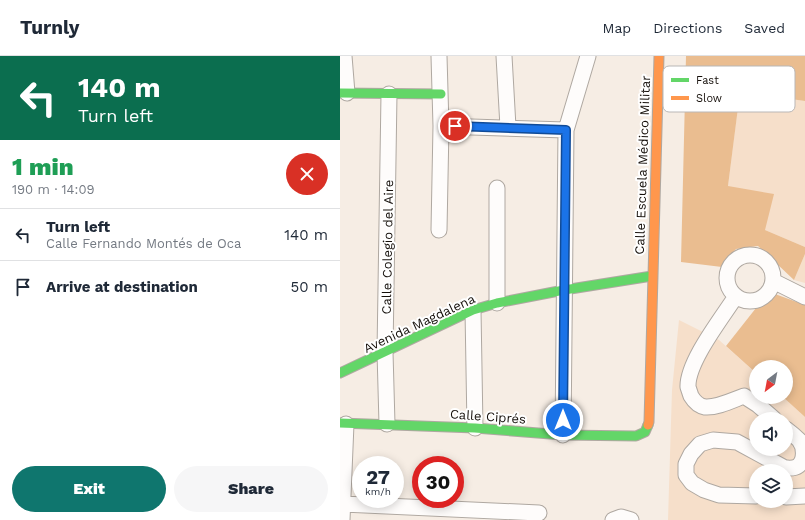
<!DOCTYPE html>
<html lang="en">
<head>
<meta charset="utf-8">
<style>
  :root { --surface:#fff; --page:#f6f6f7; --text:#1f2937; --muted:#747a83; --line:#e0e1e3; --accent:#0f766e }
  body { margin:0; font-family:"Work Sans",sans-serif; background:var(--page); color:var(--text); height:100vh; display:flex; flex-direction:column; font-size:15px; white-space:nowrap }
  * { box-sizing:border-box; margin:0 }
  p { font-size:13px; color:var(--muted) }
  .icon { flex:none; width:22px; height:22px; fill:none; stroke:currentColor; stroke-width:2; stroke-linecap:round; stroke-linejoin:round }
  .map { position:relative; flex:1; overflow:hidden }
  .sheet { display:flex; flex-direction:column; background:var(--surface); width:340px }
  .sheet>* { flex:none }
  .banner { background:#0b6e4f; color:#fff; overflow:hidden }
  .needle { width:26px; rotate:212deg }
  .controls { position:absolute; left:409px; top:304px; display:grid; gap:8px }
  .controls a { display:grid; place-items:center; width:44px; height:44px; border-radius:50%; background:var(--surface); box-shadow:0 2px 10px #0003; font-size:20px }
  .speed { position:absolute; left:12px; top:400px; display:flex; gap:8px; font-size:20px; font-weight:700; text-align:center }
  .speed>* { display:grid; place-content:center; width:52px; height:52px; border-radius:50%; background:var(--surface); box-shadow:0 2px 10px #0003; line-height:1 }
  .speed small { font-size:10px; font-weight:400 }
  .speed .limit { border:6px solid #d22; background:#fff; color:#111 }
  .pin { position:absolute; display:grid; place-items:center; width:34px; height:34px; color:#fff; margin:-17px; border:2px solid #fff; border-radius:50%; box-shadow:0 1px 4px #0007 }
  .me { position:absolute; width:44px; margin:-22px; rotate:0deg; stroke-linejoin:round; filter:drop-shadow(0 0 3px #0008) }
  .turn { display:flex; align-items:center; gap:14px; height:84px; padding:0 12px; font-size:18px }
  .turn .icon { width:52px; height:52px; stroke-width:2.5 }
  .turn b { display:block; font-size:28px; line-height:34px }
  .round { display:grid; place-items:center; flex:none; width:42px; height:42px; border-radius:21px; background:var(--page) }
  .summary { display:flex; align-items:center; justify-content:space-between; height:68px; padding:0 12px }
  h1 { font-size:24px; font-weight:800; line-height:30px; color:#1e9e55 }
  .primary-button { display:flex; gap:8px; margin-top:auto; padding:8px 12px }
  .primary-button a { flex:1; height:46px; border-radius:24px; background:var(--accent); color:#fff; font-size:16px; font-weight:800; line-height:46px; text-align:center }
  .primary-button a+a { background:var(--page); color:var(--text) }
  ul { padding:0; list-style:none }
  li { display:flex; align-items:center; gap:12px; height:52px; padding:0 12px; border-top:1px solid var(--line) }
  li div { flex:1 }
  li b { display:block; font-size:15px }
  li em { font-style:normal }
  header { display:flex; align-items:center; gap:24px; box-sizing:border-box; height:56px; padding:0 20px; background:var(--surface); border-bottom:1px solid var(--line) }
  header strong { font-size:19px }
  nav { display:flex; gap:22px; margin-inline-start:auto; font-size:14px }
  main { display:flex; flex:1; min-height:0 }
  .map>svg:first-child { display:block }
</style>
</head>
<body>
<header>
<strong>Turnly</strong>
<nav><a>Map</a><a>Directions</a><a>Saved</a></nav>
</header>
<main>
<section class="sheet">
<div class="banner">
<div class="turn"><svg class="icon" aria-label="left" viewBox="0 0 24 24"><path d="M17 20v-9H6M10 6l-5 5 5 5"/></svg><div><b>140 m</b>Turn left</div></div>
</div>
<div class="summary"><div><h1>1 min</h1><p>190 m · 14:09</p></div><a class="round" style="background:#d93025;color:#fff"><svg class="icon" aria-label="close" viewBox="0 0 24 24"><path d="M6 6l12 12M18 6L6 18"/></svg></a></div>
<ul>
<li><svg class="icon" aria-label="left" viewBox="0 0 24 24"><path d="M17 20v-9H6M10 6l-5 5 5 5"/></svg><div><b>Turn left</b><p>Calle Fernando Montés de Oca</p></div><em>140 m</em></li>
<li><svg class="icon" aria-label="arrive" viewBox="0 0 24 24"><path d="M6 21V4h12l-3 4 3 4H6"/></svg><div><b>Arrive at destination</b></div><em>50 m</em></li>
</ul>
<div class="primary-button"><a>Exit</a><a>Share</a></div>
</section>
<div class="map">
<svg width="465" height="464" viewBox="0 0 465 464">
  <rect width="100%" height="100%" fill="#f6ede4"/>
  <path fill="#f6dfca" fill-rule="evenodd" d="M 400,35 L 465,45 L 465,191 L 425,174 L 388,130 Z
    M 465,198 L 465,227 L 454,224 Z
    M 339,264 L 379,284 L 416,317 L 416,341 L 443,341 L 465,361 L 465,464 L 328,464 L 332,334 ZM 416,363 L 446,363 L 446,393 L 416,393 ZM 416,415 L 446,415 L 446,445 L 416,445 Z"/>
  <path fill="#eabd90" d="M 346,0 L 465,0 L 465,45 L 400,36 L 388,130 L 434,138 L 425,174 L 465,191 L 465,198 L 454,224 L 418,190 L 396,193 L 382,211 L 341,206 Z
    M 435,238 L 465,249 L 465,361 L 443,341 L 446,341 L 446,311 L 416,311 L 416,317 L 386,290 L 416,252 Z"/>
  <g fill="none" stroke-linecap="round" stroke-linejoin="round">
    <defs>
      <path id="street" d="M 4,0 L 7,37
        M 99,0 L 101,70 L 99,174
        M 164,0 L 168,71
        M 101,70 L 226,74
        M 157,132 L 157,247
        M387 222a23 23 0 1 1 46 0a23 23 0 1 1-46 0Z
        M 433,225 L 465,241
        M 396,240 C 382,262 347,306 348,331 C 349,334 350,337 351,340 C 354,345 359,350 365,351 C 377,352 393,344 404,340 L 418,349 L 434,363
        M 133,254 L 135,372
        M 47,368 L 45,296 L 49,38
        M 223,379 L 226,74 L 248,0
        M 416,440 L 379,439 L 364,434 L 352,427 L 346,419 L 346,408 L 351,398 L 360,388 L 373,384 L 397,386 L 445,412 C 449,412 454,413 458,410 C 465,405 465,391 459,384 C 455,380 450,376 446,373
        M 446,441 L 465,440
        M 3,448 L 199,457
        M 2,464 L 6,368
        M 273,464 L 281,461 L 291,464"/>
      <path id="fast" d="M 0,37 L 101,38
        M 0,317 L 133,254 L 157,247 L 224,234 L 312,220
        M 0,367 L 135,372 L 223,379 L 296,380 L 305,376 L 308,369"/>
      <path id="slow" d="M 308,369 L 309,366 L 319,0"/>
    </defs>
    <use href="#street" stroke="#afa8a1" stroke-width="17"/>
    <use href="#fast" stroke="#afa8a1" stroke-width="11"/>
    <use href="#slow" stroke="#afa8a1" stroke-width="11"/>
    <use href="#street" stroke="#fefcfb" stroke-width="15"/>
    <use href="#fast" stroke="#63d668" stroke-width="9"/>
    <use href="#slow" stroke="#ff974d" stroke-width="9"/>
  </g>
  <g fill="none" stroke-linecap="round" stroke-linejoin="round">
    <defs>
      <path id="route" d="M 115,70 L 226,74 L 223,364"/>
    </defs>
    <use href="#route" stroke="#114b97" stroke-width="10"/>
    <use href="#route" stroke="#1a73e8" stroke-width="7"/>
  </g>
  <g text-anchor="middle" stroke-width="4" stroke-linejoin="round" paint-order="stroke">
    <g font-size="13" fill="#150f0a" stroke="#fff">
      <text transform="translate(302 109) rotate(-88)" y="5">Calle Escuela Médico Militar</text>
      <text transform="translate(47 191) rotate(-89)" y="5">Calle Colegio del Aire</text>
      <text transform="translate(79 267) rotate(-25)" y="5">Avenida Magdalena</text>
      <text transform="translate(148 360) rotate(4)" y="5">Calle Ciprés</text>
    </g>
  </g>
  <rect x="323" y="10" width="132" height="46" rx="6" fill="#fff" stroke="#b9b7b6" stroke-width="1"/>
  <rect x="331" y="22" width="18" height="4" fill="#63d668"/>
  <rect x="331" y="40" width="18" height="4" fill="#ff974d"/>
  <g font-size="11" fill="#150f0a">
    <text x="356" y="28">Fast</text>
    <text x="356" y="46">Slow</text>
  </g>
</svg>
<div class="controls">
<a><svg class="needle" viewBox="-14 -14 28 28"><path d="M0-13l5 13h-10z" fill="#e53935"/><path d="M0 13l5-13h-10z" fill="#747a83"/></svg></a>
<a><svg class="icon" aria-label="sound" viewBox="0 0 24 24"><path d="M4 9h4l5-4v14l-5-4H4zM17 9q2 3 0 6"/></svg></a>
<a><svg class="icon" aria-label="layers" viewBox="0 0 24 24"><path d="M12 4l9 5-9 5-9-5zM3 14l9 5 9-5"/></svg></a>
</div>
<div class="speed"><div>27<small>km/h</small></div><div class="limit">30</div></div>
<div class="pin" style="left:115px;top:70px;background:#d93025"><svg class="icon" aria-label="arrive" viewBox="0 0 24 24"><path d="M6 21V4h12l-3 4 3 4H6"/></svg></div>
<svg class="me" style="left:223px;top:364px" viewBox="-20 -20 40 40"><circle r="17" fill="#1a73e8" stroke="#fff" stroke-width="3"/><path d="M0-11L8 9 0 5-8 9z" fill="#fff"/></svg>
</div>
</main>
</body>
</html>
